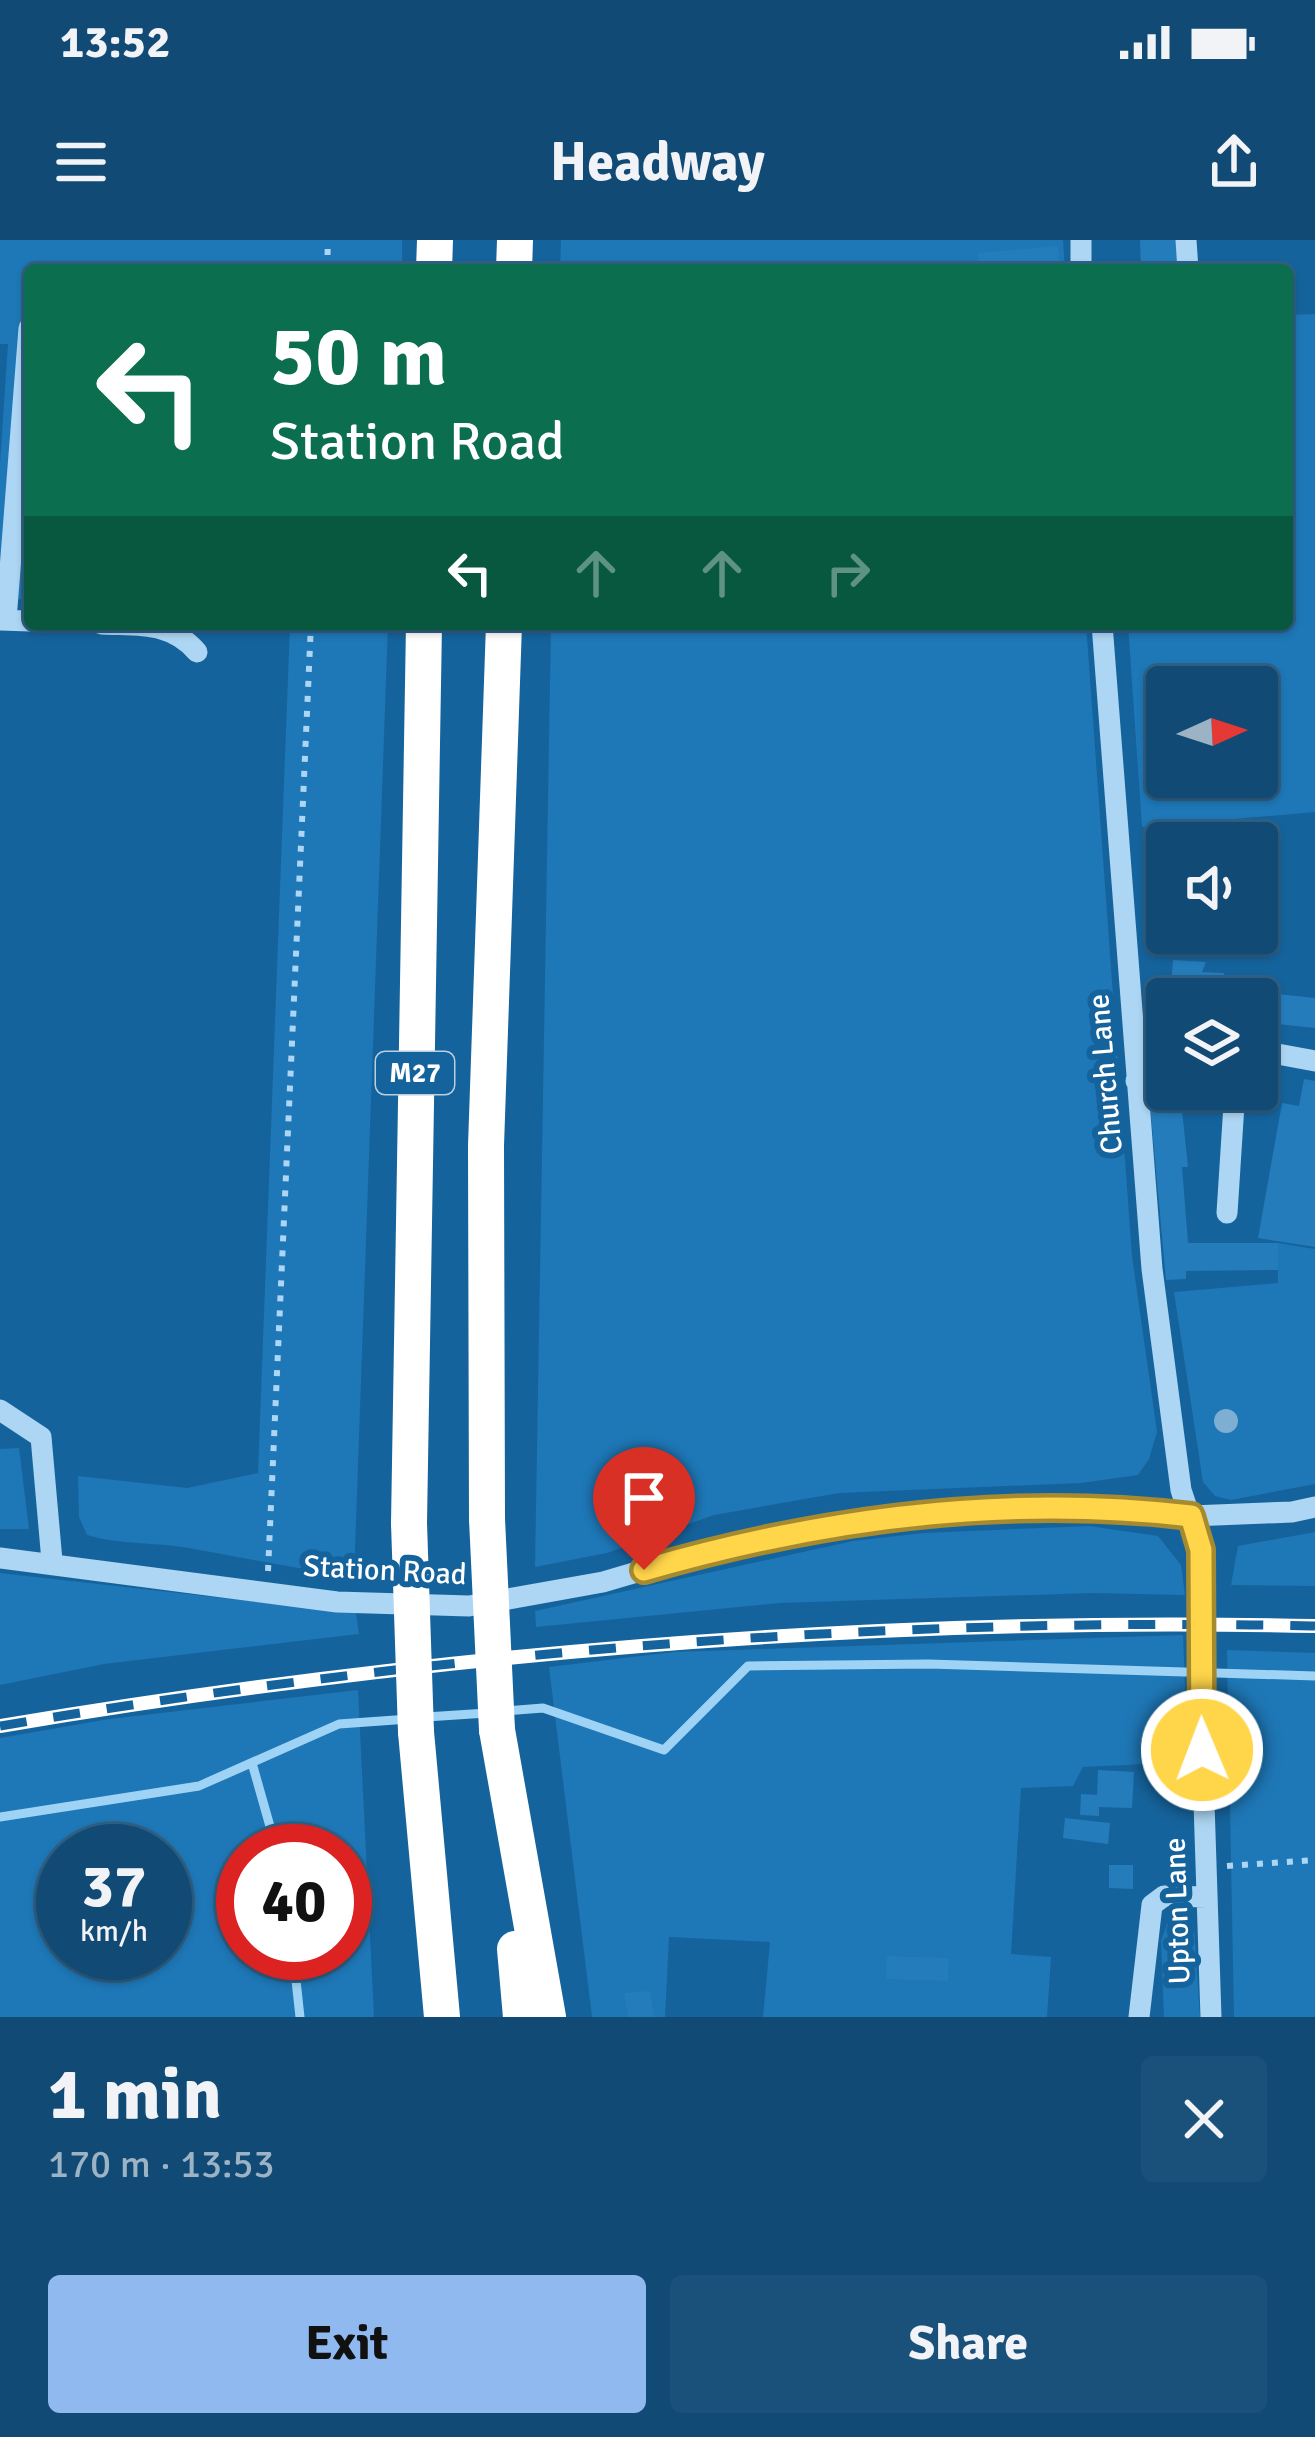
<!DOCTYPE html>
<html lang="en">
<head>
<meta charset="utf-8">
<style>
  :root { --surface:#104a75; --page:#19517a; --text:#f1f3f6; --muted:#9cb3c5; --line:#306287; --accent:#90b9f0 }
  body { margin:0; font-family:Signika,sans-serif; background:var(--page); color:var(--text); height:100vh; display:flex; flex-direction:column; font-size:45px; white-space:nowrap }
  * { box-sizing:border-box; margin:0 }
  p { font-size:39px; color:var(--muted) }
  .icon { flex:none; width:66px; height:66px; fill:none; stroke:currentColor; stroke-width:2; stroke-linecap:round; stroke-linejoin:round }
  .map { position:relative; height:1777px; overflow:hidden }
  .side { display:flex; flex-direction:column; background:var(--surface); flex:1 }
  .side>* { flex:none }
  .banner { position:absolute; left:24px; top:24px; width:1269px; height:366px; border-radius:12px; box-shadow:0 3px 9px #0004,0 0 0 3px var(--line); background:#0b6e4f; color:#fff; overflow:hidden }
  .needle { width:78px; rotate:87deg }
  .controls { position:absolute; left:1146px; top:426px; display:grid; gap:24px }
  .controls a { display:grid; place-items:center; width:132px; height:132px; border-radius:12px; background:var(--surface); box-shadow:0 3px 9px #0004,0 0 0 3px var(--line); font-size:60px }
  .speed { position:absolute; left:36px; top:1584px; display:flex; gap:24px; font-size:60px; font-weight:700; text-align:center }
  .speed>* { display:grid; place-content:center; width:156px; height:156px; border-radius:50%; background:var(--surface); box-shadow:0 3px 9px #0004,0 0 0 3px var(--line); line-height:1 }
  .speed small { font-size:30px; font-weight:400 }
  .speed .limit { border:18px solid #d22; background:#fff; color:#111 }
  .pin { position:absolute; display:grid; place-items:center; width:102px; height:102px; color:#fff; margin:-123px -51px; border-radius:50% 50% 50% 0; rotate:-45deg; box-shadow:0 0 12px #0007 }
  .pin .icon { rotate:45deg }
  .me { position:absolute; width:132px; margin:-66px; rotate:359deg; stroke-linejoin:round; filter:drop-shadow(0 0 9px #0008) }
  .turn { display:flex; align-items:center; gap:42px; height:252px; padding:0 48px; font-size:54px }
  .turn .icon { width:156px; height:156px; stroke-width:2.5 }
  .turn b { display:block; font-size:84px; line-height:102px }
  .lanes { display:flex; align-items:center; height:114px; padding:0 48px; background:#0003; justify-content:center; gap:60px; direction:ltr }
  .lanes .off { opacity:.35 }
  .round { display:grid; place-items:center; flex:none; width:126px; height:126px; border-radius:12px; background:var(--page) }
  .headline { display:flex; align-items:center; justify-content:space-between; height:204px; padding:0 48px }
  h1 { font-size:72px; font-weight:700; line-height:90px }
  .primary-button { display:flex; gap:24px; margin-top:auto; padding:24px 48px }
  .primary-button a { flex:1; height:138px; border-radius:12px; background:var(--accent); color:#111; font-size:48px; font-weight:700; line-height:138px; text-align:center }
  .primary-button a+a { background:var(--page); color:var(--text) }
  .status { display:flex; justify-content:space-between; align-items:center; height:84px; padding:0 60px; background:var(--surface); direction:ltr }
  .status svg { height:33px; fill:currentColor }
  header { display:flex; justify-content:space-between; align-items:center; height:156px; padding:0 48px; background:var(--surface); font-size:54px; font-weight:700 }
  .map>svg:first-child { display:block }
</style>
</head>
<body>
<div class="status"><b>13:52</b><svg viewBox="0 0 49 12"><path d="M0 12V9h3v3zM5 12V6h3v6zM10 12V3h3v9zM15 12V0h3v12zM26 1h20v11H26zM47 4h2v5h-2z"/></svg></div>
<header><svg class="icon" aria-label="menu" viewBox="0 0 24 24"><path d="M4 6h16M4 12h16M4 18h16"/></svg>Headway<svg class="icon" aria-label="share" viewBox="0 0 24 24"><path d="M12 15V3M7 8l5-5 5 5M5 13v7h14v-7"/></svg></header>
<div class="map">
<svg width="1315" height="1777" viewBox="0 0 1315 1777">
  <rect width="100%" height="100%" fill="#15639c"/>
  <path fill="#1e77b6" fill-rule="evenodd" d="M 0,0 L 402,0 L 402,30 L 30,30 L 30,360 L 0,358 L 0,224 L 8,104 L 0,104 Z
    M 561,0 L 1063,0 L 1065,30 L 560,30 Z
    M 1315,74 L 1315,572 L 1142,587 L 1128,384 L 1287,384 L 1287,75 ZM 1167,447 L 1257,447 L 1257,537 L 1167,537 Z
    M 290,384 L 388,384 L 354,1337 C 298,1329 244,1318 189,1308 C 155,1302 120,1305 87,1295 L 79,1277 L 78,1236 L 187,1248 L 258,1233 Z
    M 551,384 L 1086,384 L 1132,1016 L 1157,1192 L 1149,1219 L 1138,1235 L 1081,1243 L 839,1253 L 714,1275 L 607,1313 L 535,1327 Z
    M 1278,1003 L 1315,1009 L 1315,1244 L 1231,1260 L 1215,1256 L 1203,1242 L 1174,1052 L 1278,1043 Z
    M 19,1208 L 29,1289 L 0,1289 L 0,1209 Z
    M 1089,1286 L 1158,1296 L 1181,1325 L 1185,1355 L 1092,1353 L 780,1363 L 536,1387 L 535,1371 L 853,1301 L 923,1293 Z
    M 1315,1292 L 1315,1346 L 1231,1345 L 1238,1306 Z
    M 0,1333 L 356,1373 L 359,1394 L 104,1424 L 0,1445 Z
    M 1183,1395 L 1188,1522 L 1083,1527 L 1073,1546 L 1021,1548 L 1011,1714 L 1051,1717 L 1047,1777 L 763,1777 L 770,1702 L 669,1697 L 665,1777 L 592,1777 L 549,1427 L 674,1412 Z
    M 1227,1410 L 1315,1413 L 1315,1777 L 1234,1777 Z
    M 358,1450 L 374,1777 L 0,1777 L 0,1498 L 109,1479 ZM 63,1611 L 165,1611 L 165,1713 L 63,1713 ZM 243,1611 L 345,1611 L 345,1713 L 243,1713 Z
    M 1172,1670 L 1190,1676 L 1194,1688 L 1200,1777 L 1164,1777 L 1161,1701 Z"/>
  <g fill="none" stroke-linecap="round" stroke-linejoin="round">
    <path stroke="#9ed3f5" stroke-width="9" d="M 504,1471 L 543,1468 L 664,1510 L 748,1426 L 929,1424 L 1315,1436
      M 426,1477 L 487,1473
      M 252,1523 L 277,1611
      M 0,1577 L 199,1546 L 339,1484 L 409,1479
      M 293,1713 L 300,1777"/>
  </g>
  <path fill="#247cbb" d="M 1140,0 L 1181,0 L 1182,26 L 1141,28 Z
    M 1058,6 L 1060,30 L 980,30 L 978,13 Z
    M 1173,720 L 1206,722 L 1202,732 L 1224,733 L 1222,759 L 1170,759 Z
    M 1241,750 L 1315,758 L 1315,788 L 1257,782 L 1257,759 L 1240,759 Z
    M 1304,839 L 1315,841 L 1315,1007 L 1258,998 L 1282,863 L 1299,866 Z
    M 1181,861 L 1188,927 L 1182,927 L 1188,1003 L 1278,1003 L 1278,1030 L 1186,1031 L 1186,1039 L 1166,1040 L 1150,864 Z
    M 1098,1530 L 1134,1532 L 1132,1568 L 1099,1567 L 1099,1576 L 1080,1575 L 1081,1554 L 1097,1555 Z
    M 1065,1578 L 1110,1583 L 1108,1604 L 1063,1598 Z
    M 1109,1625 L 1133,1625 L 1133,1649 L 1109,1648 Z
    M 887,1716 L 949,1718 L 948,1741 L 886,1739 Z
    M 650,1751 L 654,1777 L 628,1777 L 624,1753 Z"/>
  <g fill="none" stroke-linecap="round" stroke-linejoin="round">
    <path stroke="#acd6f3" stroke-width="6" stroke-dasharray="6 9" stroke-linecap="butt" d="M 327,30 L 328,0
      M 268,1331 L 311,384
      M 1227,1626 L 1315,1620"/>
    <path stroke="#acd6f3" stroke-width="21" d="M 1081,0 L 1081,30
      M 1186,0 L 1188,30
      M 0,380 L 30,381
      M 6,380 L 29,88
      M 101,384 C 138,386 171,381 197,412
      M 1102,384 L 1152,1029 L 1181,1250 L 1201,1310
      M 1136,841 L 1167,842
      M 1257,845 L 1267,845 L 1272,813 L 1315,821
      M 1227,973 L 1235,849
      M 0,1170 L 41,1197 L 52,1321
      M 0,1318 L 337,1362 L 469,1366 L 603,1342 L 725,1306 L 853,1282 L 981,1270 L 1124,1267 L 1191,1276 L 1292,1272 L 1315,1267
      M 1201,1471 L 1211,1777
      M 1139,1777 L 1152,1665 L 1164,1656 L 1207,1657"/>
    <path stroke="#fff" stroke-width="36" d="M 434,30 L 435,0
      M 514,30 L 515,0
      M 487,1279 L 486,906 L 504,384
      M 409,1283 L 424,384
      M 497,1490 L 548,1777
      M 416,1492 L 442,1777
      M 515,1709 L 521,1777"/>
    <defs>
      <path id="rail" d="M 0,1486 C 434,1413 875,1376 1315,1386"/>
    </defs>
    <use href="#rail" stroke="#fff" stroke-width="14"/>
    <use href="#rail" stroke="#15639c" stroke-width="9" stroke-dasharray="27" stroke-linecap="butt"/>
    <path stroke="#acd6f3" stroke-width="21" d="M 1201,1310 L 1201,1471"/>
    <path stroke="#fff" stroke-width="36" d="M 487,1279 L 497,1490
      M 409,1283 L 416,1492"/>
  </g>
  <circle fill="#7eaed1" cx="1226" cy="1181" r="12"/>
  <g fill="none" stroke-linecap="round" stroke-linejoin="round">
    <defs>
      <path id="route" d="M 644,1330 C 820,1279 1007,1254 1191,1276 L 1201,1310 L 1202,1510"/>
    </defs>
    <use href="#route" stroke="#a68a30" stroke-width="30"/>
    <use href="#route" stroke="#ffd54a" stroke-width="21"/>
  </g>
  <g text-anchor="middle" stroke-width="12" stroke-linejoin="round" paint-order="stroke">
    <rect fill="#15639c" stroke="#b9d0e1" stroke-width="3" x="376" y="812" width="78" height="42" rx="9"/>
    <g font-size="27" font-weight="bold" fill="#fff">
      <text x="415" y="842">M27</text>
    </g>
    <g font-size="30" fill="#fff" stroke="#15639c">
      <text transform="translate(1105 834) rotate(-95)" y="10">Church Lane</text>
      <text transform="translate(385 1330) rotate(3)" y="10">Station Road</text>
      <text transform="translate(1177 1671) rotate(-92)" y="10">Upton Lane</text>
    </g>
  </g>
</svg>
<div class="controls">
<a><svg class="needle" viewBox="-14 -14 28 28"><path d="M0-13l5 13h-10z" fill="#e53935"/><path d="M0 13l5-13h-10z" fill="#9cb3c5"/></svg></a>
<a><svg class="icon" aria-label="sound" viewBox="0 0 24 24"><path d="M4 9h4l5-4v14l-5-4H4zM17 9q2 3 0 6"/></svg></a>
<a><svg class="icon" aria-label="layers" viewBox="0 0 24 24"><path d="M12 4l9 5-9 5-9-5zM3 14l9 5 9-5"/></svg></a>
</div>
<div class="speed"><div>37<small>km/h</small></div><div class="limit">40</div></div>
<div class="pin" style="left:644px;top:1330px;background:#d93025"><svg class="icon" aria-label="arrive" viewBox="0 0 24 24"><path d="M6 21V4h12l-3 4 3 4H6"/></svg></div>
<svg class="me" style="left:1202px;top:1510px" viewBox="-20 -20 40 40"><circle r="17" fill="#ffd54a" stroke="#fff" stroke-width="3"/><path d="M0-11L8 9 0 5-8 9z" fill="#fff"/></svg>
<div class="banner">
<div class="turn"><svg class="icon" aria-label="left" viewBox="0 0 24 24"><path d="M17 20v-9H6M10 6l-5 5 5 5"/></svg><div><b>50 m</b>Station Road</div></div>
<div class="lanes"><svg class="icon" aria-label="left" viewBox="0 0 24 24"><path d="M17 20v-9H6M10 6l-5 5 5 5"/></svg><svg class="icon off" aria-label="ahead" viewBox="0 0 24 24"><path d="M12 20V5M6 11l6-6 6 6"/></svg><svg class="icon off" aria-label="ahead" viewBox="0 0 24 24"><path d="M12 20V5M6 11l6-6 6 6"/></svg><svg class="icon off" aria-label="right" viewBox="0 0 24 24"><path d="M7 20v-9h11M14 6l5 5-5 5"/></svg></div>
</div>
</div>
<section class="side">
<div class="headline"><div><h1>1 min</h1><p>170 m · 13:53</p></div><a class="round"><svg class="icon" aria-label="close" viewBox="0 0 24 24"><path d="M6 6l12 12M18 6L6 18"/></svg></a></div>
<div class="primary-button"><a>Exit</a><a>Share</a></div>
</section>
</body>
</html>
